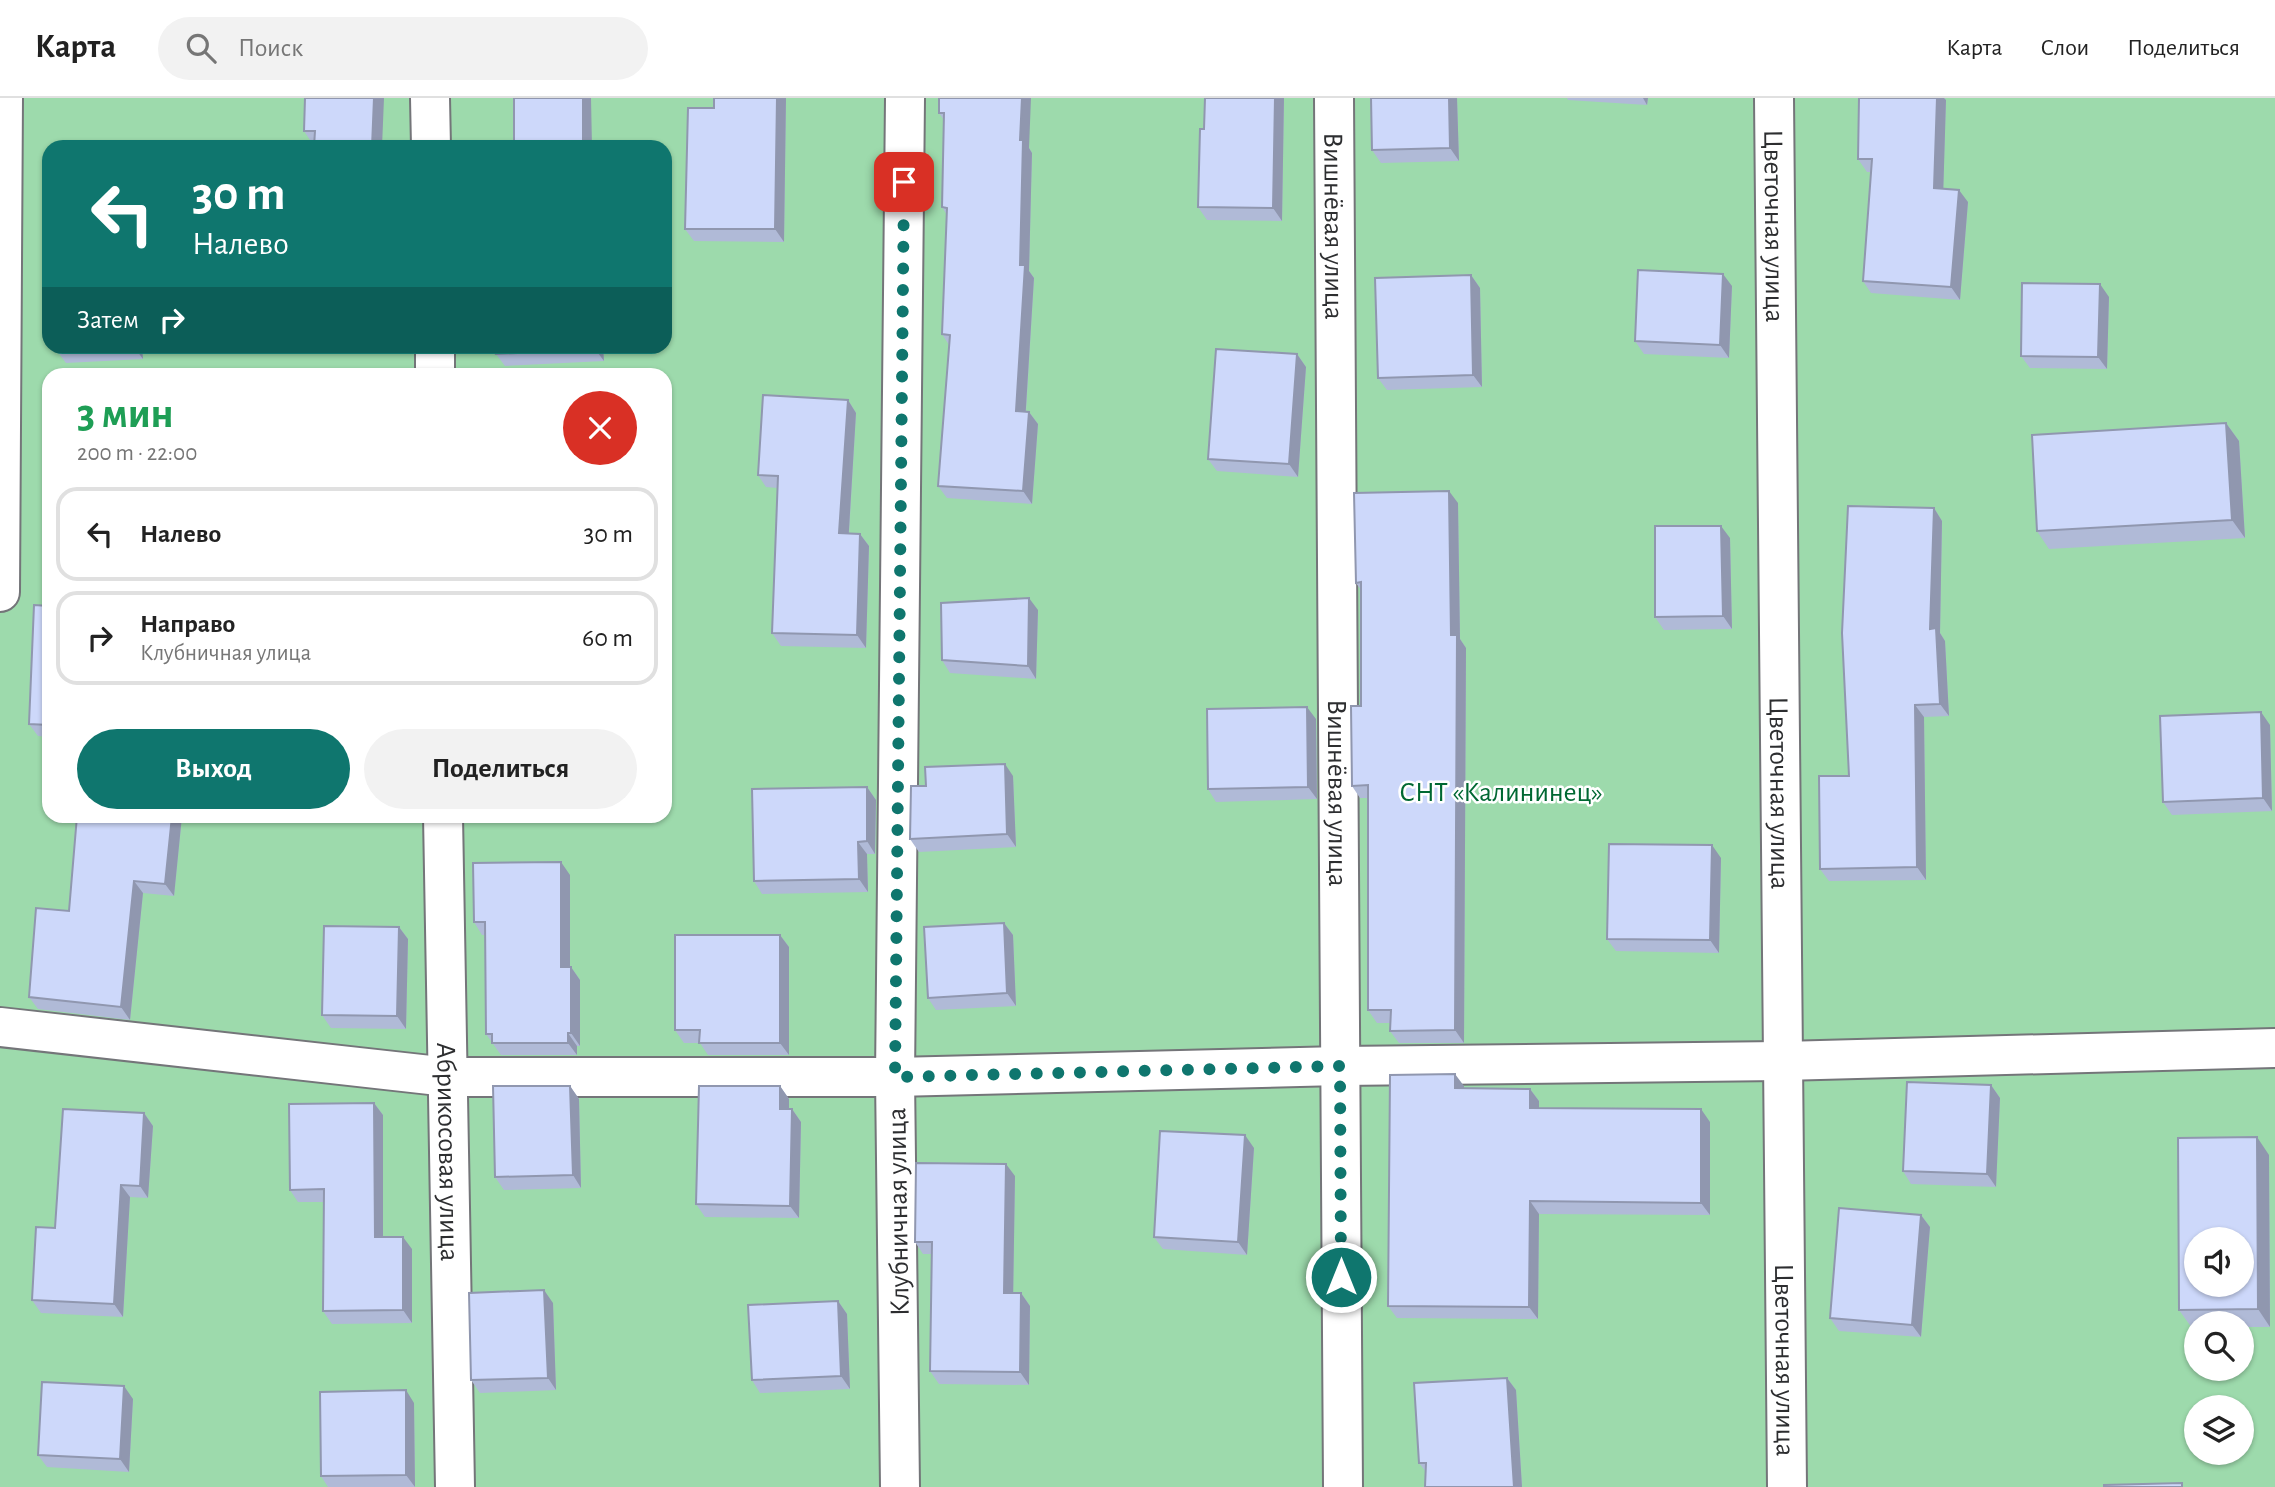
<!DOCTYPE html>
<html lang="ru">
<head>
<meta charset="utf-8">
<style>
  :root { --surface:#fff; --page:#f2f2f2; --text:#222; --muted:#767676; --line:#e0e0e0; --accent:#0f766e }
  body { margin:0; font-family:"Alegreya Sans",sans-serif; background:var(--page); color:var(--text); height:100vh; display:flex; flex-direction:column; font-size:26px; white-space:nowrap }
  * { box-sizing:border-box; margin:0 }
  p { font-size:23px; color:var(--muted) }
  .icon { flex:none; width:38px; height:38px; fill:none; stroke:currentColor; stroke-width:2; stroke-linecap:round; stroke-linejoin:round }
  .map { position:relative; flex:1; overflow:hidden }
  .panel { position:absolute; left:42px; top:270px; width:630px; height:455px; display:flex; flex-direction:column; background:var(--surface); border-radius:21px; box-shadow:0 2px 5px #0004 }
  .panel>* { flex:none }
  .banner { position:absolute; left:42px; top:42px; width:630px; height:214px; border-radius:21px; box-shadow:0 2px 5px #0004; background:#0f766e; color:#fff; overflow:hidden }
  .buttons { position:absolute; left:2184px; top:1129px; display:grid; gap:14px }
  .buttons a { display:grid; place-items:center; width:70px; height:70px; border-radius:50%; background:var(--surface); box-shadow:0 2px 5px #0004; font-size:35px }
  .pin { position:absolute; display:grid; place-items:center; width:60px; height:60px; color:#fff; margin:-30px; border-radius:14px; box-shadow:0 4px 10px #0006 }
  .me { position:absolute; width:77px; margin:-38px; rotate:0deg; stroke-linejoin:round; filter:drop-shadow(0 0 5px #0008) }
  .turn { display:flex; align-items:center; gap:24px; height:147px; padding:0 35px; font-size:32px }
  .turn .icon { width:91px; height:91px; stroke-width:2.5 }
  .turn b { display:block; font-size:49px; line-height:60px }
  .then { display:flex; align-items:center; height:66px; padding:0 35px; background:#0003; gap:14px; font-size:26px }
  .round { display:grid; place-items:center; flex:none; width:74px; height:74px; border-radius:37px; background:var(--page) }
  .summary { display:flex; align-items:center; justify-content:space-between; height:119px; padding:0 35px }
  h1 { font-size:42px; font-weight:700; line-height:52px; color:#1e9e55 }
  .button { display:flex; gap:14px; margin-top:auto; padding:14px 35px }
  .button a { flex:1; height:80px; border-radius:42px; background:var(--accent); color:#fff; font-size:28px; font-weight:700; line-height:80px; text-align:center }
  .button a+a { background:var(--page); color:var(--text) }
  ul { padding:0; list-style:none }
  li { display:flex; align-items:center; gap:21px; height:94px; margin:0 14px 10px; padding:0 21px; border:4px solid var(--line); border-radius:21px }
  li div { flex:1 }
  li b { display:block; font-size:26px }
  li em { font-style:normal }
  header { display:flex; align-items:center; gap:42px; box-sizing:border-box; height:98px; padding:0 35px; background:var(--surface); border-bottom:2px solid var(--line) }
  header strong { font-size:33px }
  nav { display:flex; gap:38px; margin-inline-start:auto; font-size:24px }
  .search { width:490px; height:63px; background:var(--page); display:flex; align-items:center; gap:18px; box-sizing:border-box; padding:0 24px; border-radius:38px; color:var(--muted); font-size:26px }
  .map>svg:first-child { display:block }
</style>
</head>
<body>
<header>
<strong>Карта</strong>
<div class="search"><svg class="icon" aria-label="search" viewBox="0 0 24 24"><circle cx="10" cy="10" r="6"/><path d="M15 15l6 6"/></svg>Поиск</div>
<nav><a>Карта</a><a>Слои</a><a>Поделиться</a></nav>
</header>
<div class="map">
<svg width="2275" height="1389" viewBox="0 0 2275 1389">
  <rect width="100%" height="100%" fill="#f9fbff"/>
  <path fill="#9ddaac" fill-rule="evenodd" d="M 0,0 L 2275,0 L 2275,1389 L 0,1389 ZM 49,49 L 665,49 L 665,248 L 49,248 ZM 49,276 L 665,276 L 665,718 L 49,718 ZM 2196,1141 L 2242,1141 L 2242,1186 L 2196,1186 ZM 2196,1225 L 2242,1225 L 2242,1270 L 2196,1270 ZM 2196,1309 L 2242,1309 L 2242,1354 L 2196,1354 Z"/>
  <g fill="none" stroke-linecap="round" stroke-linejoin="round">
    <defs>
      <g id="street">
        <path d="M 430,0 L 431,49"/>
        <path id="s1" d="M 1334,0 L 1343,1389"/>
        <path id="s2" d="M 1774,0 L 1787,1389"/>
        <path d="M 435,248 L 435,276"/>
        <path d="M 0,494 L 3,0"/>
        <path id="s3" d="M 443,718 L 455,1389"/>
        <path d="M 0,929 L 448,979 L 895,979 L 1340,968 L 1783,963 L 2275,950"/>
        <path d="M 900,1389 L 895,979 L 905,0"/>
      </g>
    </defs>
    <use href="#street" stroke="#747579" stroke-width="42"/>
    <use href="#street" stroke="#fff" stroke-width="38"/>
  </g>
  <path fill="#b0bad7" d="M 305,0 L 382,49 L 312,45 L 304,33 Z
    M 714,0 L 786,0 L 784,144 L 694,143 L 685,131 L 714,10 Z
    M 939,0 L 1029,50 L 1032,55 L 1029,173 L 1034,180 L 1026,313 L 1029,314 L 1038,326 L 1032,406 L 947,400 L 938,388 L 949,247 L 942,236 L 947,117 L 942,109 L 944,22 L 939,15 Z
    M 1205,0 L 1284,0 L 1282,123 L 1207,122 L 1198,109 L 1204,31 Z
    M 1457,0 L 1459,63 L 1381,65 L 1372,52 Z
    M 1567,0 L 1648,0 L 1647,7 L 1568,2 Z
    M 1859,0 L 1944,0 L 1946,2 L 1943,91 L 1968,104 L 1960,202 L 1871,195 L 1863,183 L 1871,74 L 1867,74 L 1858,61 Z
    M 1471,177 L 1480,190 L 1482,289 L 1387,292 L 1378,280 Z
    M 1732,188 L 1729,260 L 1644,256 L 1635,243 Z
    M 2109,199 L 2107,271 L 2030,270 L 2021,258 Z
    M 142,248 L 143,261 L 66,265 L 57,253 Z
    M 498,248 L 603,248 L 604,263 L 505,268 L 496,256 Z
    M 1297,256 L 1306,269 L 1298,379 L 1217,373 L 1208,361 Z
    M 848,302 L 856,315 L 849,435 L 860,436 L 869,448 L 866,550 L 781,548 L 772,535 L 778,390 L 766,389 L 758,377 Z
    M 2226,325 L 2239,343 L 2245,440 L 2049,451 L 2037,433 Z
    M 1458,405 L 1460,541 L 1466,550 L 1464,945 L 1399,945 L 1390,933 L 1390,925 L 1377,925 L 1368,912 L 1368,700 L 1360,700 L 1352,688 L 1361,608 L 1361,492 L 1356,485 Z
    M 1934,410 L 1942,423 L 1940,535 L 1945,543 L 1949,618 L 1924,619 L 1926,782 L 1829,783 L 1820,771 Z
    M 1730,440 L 1732,531 L 1664,532 L 1655,519 Z
    M 49,508 L 49,639 L 38,638 L 29,626 Z
    M 1038,512 L 1036,581 L 950,575 L 942,562 Z
    M 1316,621 L 1317,701 L 1216,704 L 1208,691 Z
    M 2270,627 L 2272,713 L 2172,717 L 2163,704 Z
    M 1013,678 L 1016,749 L 919,754 L 910,741 Z
    M 867,689 L 876,702 L 875,756 L 867,756 L 868,794 L 762,796 L 754,783 Z
    M 182,718 L 174,798 L 143,795 L 130,922 L 38,911 L 29,899 Z
    M 1721,760 L 1719,855 L 1616,853 L 1607,841 Z
    M 570,777 L 570,869 L 571,869 L 580,882 L 580,948 L 577,948 L 577,957 L 501,957 L 486,936 L 485,837 L 482,837 L 474,824 Z
    M 1004,825 L 1013,837 L 1016,908 L 936,912 L 928,900 Z
    M 399,829 L 408,841 L 406,931 L 331,930 L 322,917 Z
    M 780,837 L 789,849 L 789,957 L 708,957 L 700,945 L 684,945 L 675,932 Z
    M 1991,987 L 2000,1000 L 1996,1089 L 1911,1086 L 1903,1073 Z
    M 570,988 L 579,1001 L 581,1090 L 504,1092 L 495,1079 Z
    M 780,988 L 789,1001 L 789,1011 L 792,1011 L 801,1024 L 799,1120 L 705,1119 L 696,1106 Z
    M 1464,988 L 1464,990 L 1530,991 L 1539,1003 L 1539,1010 L 1710,1024 L 1710,1117 L 1539,1116 L 1538,1221 L 1397,1220 L 1388,1208 Z
    M 374,1005 L 383,1017 L 383,1139 L 412,1151 L 412,1225 L 332,1226 L 323,1213 L 324,1104 L 298,1104 L 290,1092 Z
    M 144,1015 L 153,1028 L 148,1100 L 130,1099 L 123,1219 L 41,1215 L 32,1202 Z
    M 1254,1050 L 1247,1157 L 1163,1151 L 1154,1139 Z
    M 2269,1057 L 2270,1229 L 2242,1229 L 2242,1225 L 2196,1225 L 2196,1230 L 2192,1230 L 2179,1212 Z
    M 1015,1078 L 1013,1195 L 1021,1195 L 1030,1208 L 1029,1287 L 939,1286 L 930,1273 L 932,1156 L 923,1156 L 915,1144 Z
    M 1921,1117 L 1930,1129 L 1921,1239 L 1839,1233 L 1830,1220 Z
    M 838,1203 L 847,1216 L 850,1291 L 760,1295 L 752,1282 Z
    M 553,1205 L 556,1292 L 480,1295 L 471,1282 Z
    M 1507,1280 L 1516,1292 L 1522,1389 L 1425,1389 L 1426,1374 L 1419,1365 Z
    M 133,1301 L 129,1374 L 47,1369 L 38,1357 Z
    M 414,1305 L 415,1389 L 328,1389 L 321,1378 Z"/>
  <path fill="#9097af" d="M 374,0 L 384,0 L 382,49 L 372,49 Z
    M 583,0 L 591,0 L 592,49 L 583,49 Z
    M 777,0 L 786,0 L 784,144 L 775,131 Z
    M 1022,0 L 1031,0 L 1029,50 L 1032,55 L 1029,173 L 1034,180 L 1025,325 L 1016,313 L 1020,167 L 1020,42 Z
    M 1275,0 L 1284,0 L 1282,123 L 1273,110 Z
    M 1449,0 L 1457,0 L 1459,63 L 1450,50 Z
    M 1643,0 L 1648,0 L 1647,7 Z
    M 1937,0 L 1944,0 L 1946,2 L 1943,102 L 1934,90 Z
    M 1959,92 L 1968,104 L 1960,202 L 1951,189 Z
    M 1723,176 L 1732,188 L 1729,260 L 1720,247 Z
    M 1471,177 L 1480,190 L 1482,289 L 1473,277 Z
    M 2100,186 L 2109,199 L 2107,271 L 2098,259 Z
    M 142,248 L 143,261 L 134,249 Z
    M 595,248 L 603,248 L 604,263 L 595,251 Z
    M 1297,256 L 1306,269 L 1298,379 L 1289,366 Z
    M 848,302 L 856,315 L 848,448 L 839,435 Z
    M 1029,314 L 1038,326 L 1032,406 L 1023,393 Z
    M 2226,325 L 2239,343 L 2245,440 L 2232,422 Z
    M 1449,393 L 1458,405 L 1460,541 L 1466,550 L 1464,945 L 1455,932 Z
    M 1934,410 L 1942,423 L 1940,535 L 1945,543 L 1949,618 L 1940,606 L 1930,531 Z
    M 1721,428 L 1730,440 L 1732,531 L 1723,518 Z
    M 860,436 L 869,448 L 866,550 L 857,537 Z
    M 1029,500 L 1038,512 L 1036,581 L 1028,568 Z
    M 1915,607 L 1924,619 L 1926,782 L 1917,769 Z
    M 1307,609 L 1316,621 L 1317,701 L 1308,689 Z
    M 2261,614 L 2270,627 L 2272,713 L 2263,700 Z
    M 1005,666 L 1013,678 L 1016,749 L 1007,736 Z
    M 867,689 L 876,702 L 875,756 L 867,743 Z
    M 172,718 L 182,718 L 174,798 L 165,786 Z
    M 858,744 L 867,756 L 868,794 L 859,781 Z
    M 1712,747 L 1721,760 L 1719,855 L 1710,842 Z
    M 561,764 L 570,777 L 570,882 L 561,869 Z
    M 134,783 L 143,795 L 130,922 L 121,909 Z
    M 1004,825 L 1013,837 L 1016,908 L 1007,895 Z
    M 399,829 L 408,841 L 406,931 L 397,918 Z
    M 780,837 L 789,849 L 789,957 L 780,945 Z
    M 571,869 L 580,882 L 580,948 L 571,935 Z
    M 568,935 L 577,948 L 577,957 L 568,945 Z
    M 1455,976 L 1464,988 L 1464,1003 L 1455,990 Z
    M 1991,987 L 2000,1000 L 1996,1089 L 1987,1076 Z
    M 570,988 L 579,1001 L 581,1090 L 573,1077 Z
    M 780,988 L 789,1001 L 789,1023 L 780,1011 Z
    M 1530,991 L 1539,1003 L 1539,1023 L 1530,1010 Z
    M 374,1005 L 383,1017 L 383,1151 L 375,1139 Z
    M 792,1011 L 801,1024 L 799,1120 L 790,1108 Z
    M 1701,1011 L 1710,1024 L 1710,1117 L 1701,1105 Z
    M 144,1015 L 153,1028 L 148,1100 L 140,1088 Z
    M 1245,1037 L 1254,1050 L 1247,1157 L 1238,1144 Z
    M 2257,1039 L 2269,1057 L 2270,1229 L 2258,1211 Z
    M 1006,1066 L 1015,1078 L 1013,1208 L 1004,1195 Z
    M 121,1087 L 130,1099 L 123,1219 L 114,1206 Z
    M 1530,1103 L 1539,1116 L 1538,1221 L 1529,1209 Z
    M 1921,1117 L 1930,1129 L 1921,1239 L 1912,1227 Z
    M 403,1139 L 412,1151 L 412,1225 L 403,1212 Z
    M 544,1192 L 553,1205 L 556,1292 L 548,1280 Z
    M 1021,1195 L 1030,1208 L 1029,1287 L 1020,1274 Z
    M 838,1203 L 847,1216 L 850,1291 L 841,1278 Z
    M 1507,1280 L 1516,1292 L 1522,1389 L 1514,1389 Z
    M 124,1288 L 133,1301 L 129,1374 L 120,1361 Z
    M 406,1292 L 414,1305 L 415,1389 L 406,1377 Z"/>
  <path fill="#cdd8fa" stroke="#9097af" stroke-width="2" fill-rule="evenodd" d="M 305,0 L 374,0 L 372,49 L 314,49 L 315,33 L 304,33 Z
    M 514,0 L 583,0 L 583,49 L 514,49 Z
    M 714,0 L 777,0 L 775,131 L 685,131 L 688,10 L 714,10 Z
    M 939,0 L 1022,0 L 1020,42 L 1023,42 L 1020,167 L 1025,167 L 1016,313 L 1029,314 L 1023,393 L 938,388 L 950,237 L 942,236 L 947,110 L 942,109 L 944,15 L 939,15 Z
    M 1205,0 L 1275,0 L 1273,110 L 1198,109 L 1200,31 L 1204,31 Z
    M 1371,0 L 1449,0 L 1450,50 L 1372,52 Z
    M 1859,0 L 1937,0 L 1934,90 L 1959,92 L 1951,189 L 1863,183 L 1872,61 L 1858,61 Z
    M 1638,172 L 1723,176 L 1720,247 L 1635,243 Z
    M 1471,177 L 1473,277 L 1378,280 L 1375,180 Z
    M 2022,185 L 2100,186 L 2098,259 L 2021,258 Z
    M 57,248 L 134,248 L 134,249 L 57,253 Z
    M 498,248 L 595,248 L 595,251 L 496,256 Z
    M 1216,251 L 1297,256 L 1289,366 L 1208,361 Z
    M 763,297 L 848,302 L 839,435 L 860,436 L 857,537 L 772,535 L 778,378 L 758,377 Z
    M 2226,325 L 2232,422 L 2037,433 L 2032,337 Z
    M 1449,393 L 1451,537 L 1457,537 L 1455,932 L 1390,933 L 1391,912 L 1368,912 L 1368,687 L 1352,688 L 1351,608 L 1361,608 L 1361,484 L 1356,485 L 1354,395 Z
    M 1848,408 L 1934,410 L 1930,531 L 1936,530 L 1940,606 L 1915,607 L 1917,769 L 1820,771 L 1819,678 L 1849,678 L 1842,535 Z
    M 1655,428 L 1721,428 L 1723,518 L 1655,519 Z
    M 1029,500 L 1028,568 L 942,562 L 941,505 Z
    M 34,507 L 49,508 L 49,627 L 29,626 Z
    M 1307,609 L 1308,689 L 1208,691 L 1207,611 Z
    M 2261,614 L 2263,700 L 2163,704 L 2160,618 Z
    M 1005,666 L 1007,736 L 910,741 L 911,688 L 926,688 L 925,669 Z
    M 867,689 L 867,743 L 858,744 L 859,781 L 754,783 L 752,691 Z
    M 77,718 L 172,718 L 165,786 L 134,783 L 121,909 L 29,899 L 36,810 L 69,813 Z
    M 1609,746 L 1712,747 L 1710,842 L 1607,841 Z
    M 561,764 L 561,869 L 571,869 L 571,935 L 568,935 L 568,945 L 492,945 L 492,936 L 486,936 L 485,824 L 474,824 L 473,765 Z
    M 1004,825 L 1007,895 L 928,900 L 924,829 Z
    M 324,828 L 399,829 L 397,918 L 322,917 Z
    M 675,837 L 780,837 L 780,945 L 699,945 L 700,932 L 675,932 Z
    M 1455,976 L 1455,990 L 1530,991 L 1530,1010 L 1701,1011 L 1701,1105 L 1530,1103 L 1529,1209 L 1388,1208 L 1390,977 Z
    M 1907,984 L 1991,987 L 1987,1076 L 1903,1073 Z
    M 493,988 L 570,988 L 573,1077 L 495,1079 Z
    M 699,988 L 780,988 L 780,1011 L 792,1011 L 790,1108 L 696,1106 Z
    M 374,1005 L 375,1139 L 403,1139 L 403,1212 L 323,1213 L 324,1091 L 290,1092 L 289,1006 Z
    M 63,1011 L 144,1015 L 140,1088 L 121,1087 L 114,1206 L 32,1202 L 36,1129 L 55,1130 Z
    M 1160,1033 L 1245,1037 L 1238,1144 L 1154,1139 Z
    M 2257,1039 L 2258,1211 L 2179,1212 L 2178,1040 ZM 2196,1141 L 2242,1141 L 2242,1186 L 2196,1186 Z
    M 916,1065 L 1006,1066 L 1004,1195 L 1021,1195 L 1020,1274 L 930,1273 L 932,1144 L 915,1144 Z
    M 1839,1110 L 1921,1117 L 1912,1227 L 1830,1220 Z
    M 544,1192 L 548,1280 L 471,1282 L 469,1195 Z
    M 838,1203 L 841,1278 L 752,1282 L 748,1207 Z
    M 1507,1280 L 1514,1389 L 1425,1389 L 1426,1365 L 1419,1365 L 1414,1285 Z
    M 42,1284 L 124,1288 L 120,1361 L 38,1357 Z
    M 406,1292 L 406,1377 L 321,1378 L 320,1294 Z
    M 2182,1385 L 2182,1389 L 2104,1389 L 2104,1387 Z"/>
  <g fill="none" stroke-linecap="round" stroke-linejoin="round">
    <path stroke="#0f766e" stroke-width="12" stroke-dasharray="0 21.6" d="M 904,84 L 895,979 L 1340,968 L 1341,1179"/>
  </g>
  <g text-anchor="middle" stroke-width="5" stroke-linejoin="round" paint-order="stroke">
    <g font-size="28" fill="#2d2e30" stroke="#fff">
      <text dy="10" stroke="none"><textPath href="#s1" startOffset="128">Вишнёвая улица</textPath></text>
      <text dy="10" stroke="none"><textPath href="#s2" startOffset="128">Цветочная улица</textPath></text>
      <text dy="10" stroke="none"><textPath href="#s1" startOffset="695">Вишнёвая улица</textPath></text>
      <text dy="10" stroke="none"><textPath href="#s2" startOffset="695">Цветочная улица</textPath></text>
      <text dy="10" stroke="none"><textPath href="#s3" startOffset="336">Абрикосовая улица</textPath></text>
      <text transform="translate(897 1114) rotate(-91)" y="10">Клубничная улица</text>
      <text dy="10" stroke="none"><textPath href="#s2" startOffset="1262">Цветочная улица</textPath></text>
    </g>
    <g font-size="28" fill="#006832" stroke="#fff">
      <text x="1501" y="703">СНТ «Калининец»</text>
    </g>
  </g>
</svg>
<div class="buttons">
<a><svg class="icon" aria-label="sound" viewBox="0 0 24 24"><path d="M4 9h4l5-4v14l-5-4H4zM17 9q2 3 0 6"/></svg></a>
<a><svg class="icon" aria-label="search" viewBox="0 0 24 24"><circle cx="10" cy="10" r="6"/><path d="M15 15l6 6"/></svg></a>
<a><svg class="icon" aria-label="layers" viewBox="0 0 24 24"><path d="M12 4l9 5-9 5-9-5zM3 14l9 5 9-5"/></svg></a>
</div>
<div class="pin" style="left:904px;top:84px;background:#d93025"><svg class="icon" aria-label="arrive" viewBox="0 0 24 24"><path d="M6 21V4h12l-3 4 3 4H6"/></svg></div>
<svg class="me" style="left:1341px;top:1179px" viewBox="-20 -20 40 40"><circle r="17" fill="#0f766e" stroke="#fff" stroke-width="3"/><path d="M0-11L8 9 0 5-8 9z" fill="#fff"/></svg>
<div class="banner">
<div class="turn"><svg class="icon" aria-label="left" viewBox="0 0 24 24"><path d="M17 20v-9H6M10 6l-5 5 5 5"/></svg><div><b>30 m</b>Налево</div></div>
<div class="then">Затем<svg class="icon" aria-label="right" viewBox="0 0 24 24"><path d="M7 20v-9h11M14 6l5 5-5 5"/></svg></div>
</div>
<section class="panel">
<div class="summary"><div><h1>3 мин</h1><p>200 m · 22:00</p></div><a class="round" style="background:#d93025;color:#fff"><svg class="icon" aria-label="close" viewBox="0 0 24 24"><path d="M6 6l12 12M18 6L6 18"/></svg></a></div>
<ul>
<li><svg class="icon" aria-label="left" viewBox="0 0 24 24"><path d="M17 20v-9H6M10 6l-5 5 5 5"/></svg><div><b>Налево</b></div><em>30 m</em></li>
<li><svg class="icon" aria-label="right" viewBox="0 0 24 24"><path d="M7 20v-9h11M14 6l5 5-5 5"/></svg><div><b>Направо</b><p>Клубничная улица</p></div><em>60 m</em></li>
</ul>
<div class="button"><a>Выход</a><a>Поделиться</a></div>
</section>
</div>
</body>
</html>
